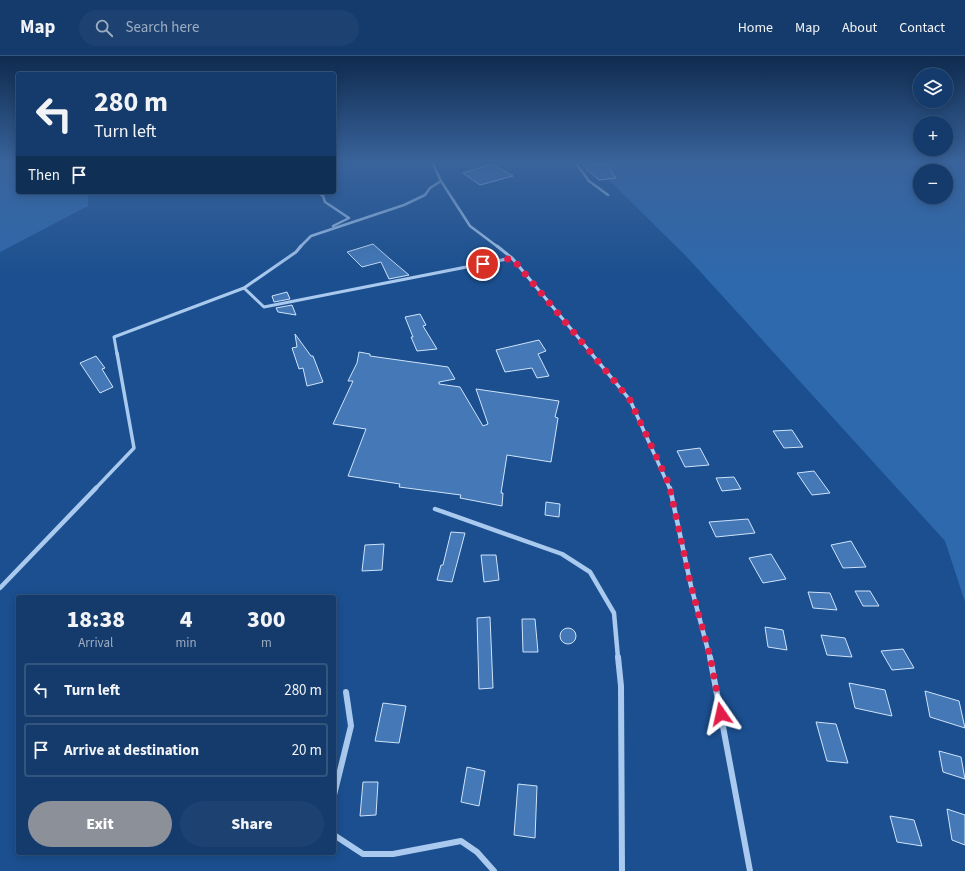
<!DOCTYPE html>
<html lang="en">
<head>
<meta charset="utf-8">
<style>
  :root { --surface:#143b6b; --page:#1d4271; --text:#f1f3f6; --muted:#9dadc1; --line:#33557e; --accent:#8c9099 }
  body { margin:0; font-family:"Source Sans 3",sans-serif; background:var(--page); color:var(--text); height:100vh; display:flex; flex-direction:column; font-size:15px; white-space:nowrap }
  * { box-sizing:border-box; margin:0 }
  p { font-size:13px; color:var(--muted) }
  .icon { flex:none; width:22px; height:22px; fill:none; stroke:currentColor; stroke-width:2; stroke-linecap:round; stroke-linejoin:round }
  .map { position:relative; flex:1; overflow:hidden }
  .side { position:absolute; left:16px; top:539px; width:320px; height:260px; display:flex; flex-direction:column; background:var(--surface); border-radius:4px; box-shadow:0 2px 10px #0003,0 0 0 1px var(--line) }
  .side>* { flex:none }
  .banner { position:absolute; left:16px; top:16px; width:320px; height:122px; border-radius:4px; box-shadow:0 2px 10px #0003,0 0 0 1px var(--line); background:#143b6b; color:var(--text); overflow:hidden }
  .tools { position:absolute; left:913px; top:12px; display:grid; gap:8px }
  .tools a { display:grid; place-items:center; width:40px; height:40px; border-radius:50%; background:var(--surface); box-shadow:0 2px 10px #0003,0 0 0 1px var(--line); font-size:20px }
  .pin { position:absolute; display:grid; place-items:center; width:34px; height:34px; color:#fff; margin:-17px; border:2px solid #fff; border-radius:50%; box-shadow:0 1px 4px #0007 }
  .me { position:absolute; width:44px; margin:-22px; rotate:349deg; stroke-linejoin:round; filter:drop-shadow(0 0 3px #0008) }
  .turn { display:flex; align-items:center; gap:14px; height:84px; padding:0 12px; font-size:18px }
  .turn .icon { width:52px; height:52px; stroke-width:2.5 }
  .turn b { display:block; font-size:28px; line-height:34px }
  .then { display:flex; align-items:center; height:38px; padding:0 12px; background:#0003; gap:8px; font-size:15px }
  .eta { display:flex; justify-content:space-evenly; align-items:center; height:68px; text-align:center }
  .eta b { font-size:24px; font-weight:800; line-height:28px }
  .button { display:flex; gap:8px; margin-top:auto; padding:8px 12px }
  .button a { flex:1; height:46px; border-radius:24px; background:var(--accent); color:#fff; font-size:16px; font-weight:800; line-height:46px; text-align:center }
  .button a+a { background:var(--page); color:var(--text) }
  ul { padding:0; list-style:none }
  li { display:flex; align-items:center; gap:12px; height:54px; margin:0 8px 6px; padding:0 4px; border:2px solid var(--line); border-radius:4px }
  li div { flex:1 }
  li b { display:block; font-size:15px }
  li em { font-style:normal }
  header { display:flex; align-items:center; gap:24px; box-sizing:border-box; height:56px; padding:0 20px; background:var(--surface); border-bottom:1px solid var(--line) }
  header strong { font-size:19px }
  nav { display:flex; gap:22px; margin-inline-start:auto; font-size:14px }
  .search { width:280px; height:36px; background:var(--page); display:flex; align-items:center; gap:10px; box-sizing:border-box; padding:0 14px; border-radius:22px; color:var(--muted); font-size:15px }
  .map>svg:first-child { display:block }
</style>
</head>
<body>
<header>
<strong>Map</strong>
<div class="search"><svg class="icon" aria-label="search" viewBox="0 0 24 24"><circle cx="10" cy="10" r="6"/><path d="M15 15l6 6"/></svg>Search here</div>
<nav><a>Home</a><a>Map</a><a>About</a><a>Contact</a></nav>
</header>
<div class="map">
<svg width="965" height="815" viewBox="0 0 965 815">
  <rect width="100%" height="100%" fill="#1b4f8f"/>
  <path fill="#2e69ad" fill-rule="evenodd" d="M 18,106 L 18,136 L 88,136 L 88,150 L 0,196 L 0,107 Z
    M 600,106 L 965,106 L 965,546 L 945,485 L 686,200 L 606,121 ZM 920,115 L 946,115 L 946,141 L 920,141 Z"/>
  <path fill="#4478b7" stroke="#cfe3fa" d="M 492,108 L 513,120 L 480,129 L 463,117 Z
    M 606,108 L 616,122 L 599,124 L 582,109 Z
    M 373,188 L 390,203 L 409,219 L 389,223 L 381,206 L 362,211 L 347,196 Z
    M 287,236 L 290,243 L 274,246 L 272,240 Z
    M 292,249 L 296,259 L 278,256 L 276,252 Z
    M 420,258 L 426,269 L 423,270 L 437,293 L 417,295 L 411,281 L 413,281 L 405,261 Z
    M 295,278 L 311,300 L 313,300 L 323,326 L 307,330 L 303,312 L 299,313 L 292,292 L 297,291 Z
    M 539,284 L 546,295 L 538,298 L 549,320 L 537,322 L 532,312 L 505,316 L 496,294 Z
    M 359,296 L 370,298 L 370,300 L 448,311 L 455,323 L 439,326 L 439,328 L 460,331 L 483,370 L 488,368 L 476,333 L 559,345 L 555,361 L 558,362 L 551,406 L 507,399 L 501,437 L 503,437 L 502,450 L 460,442 L 461,439 L 399,431 L 400,428 L 348,420 L 366,373 L 333,368 L 353,325 L 348,325 L 357,307 Z
    M 96,300 L 105,312 L 102,313 L 113,331 L 100,337 L 80,307 Z
    M 792,374 L 803,391 L 784,392 L 773,375 Z
    M 700,392 L 709,409 L 685,411 L 677,395 Z
    M 814,415 L 830,437 L 812,439 L 797,417 Z
    M 734,421 L 741,433 L 722,435 L 716,422 Z
    M 546,446 L 560,448 L 559,461 L 545,459 Z
    M 748,463 L 755,477 L 716,481 L 709,466 Z
    M 451,476 L 465,477 L 452,526 L 437,524 L 441,509 L 443,509 Z
    M 851,485 L 866,511 L 843,512 L 831,489 Z
    M 384,488 L 382,514 L 362,515 L 365,489 Z
    M 771,498 L 786,523 L 763,527 L 749,502 Z
    M 481,499 L 496,499 L 499,524 L 484,526 Z
    M 855,535 L 870,535 L 879,550 L 863,550 Z
    M 808,536 L 830,537 L 837,554 L 813,552 Z
    M 490,561 L 493,632 L 479,633 L 477,562 Z
    M 522,563 L 535,563 L 538,596 L 523,596 Z
    M 765,571 L 783,574 L 787,594 L 768,591 Z
    M560 580a8 8 0 1 1 16 0a8 8 0 1 1-16 0Z
    M 821,579 L 845,582 L 852,601 L 827,599 Z
    M 903,593 L 914,612 L 892,614 L 881,595 Z
    M 849,627 L 885,634 L 892,660 L 855,652 Z
    M 925,635 L 959,645 L 965,672 L 930,661 Z
    M 383,647 L 406,650 L 399,687 L 375,685 Z
    M 816,666 L 836,668 L 848,707 L 827,705 Z
    M 939,695 L 961,701 L 965,723 L 943,716 Z
    M 467,711 L 485,715 L 479,750 L 461,746 Z
    M 363,726 L 378,726 L 376,759 L 360,760 Z
    M 518,728 L 537,730 L 535,782 L 514,779 Z
    M 947,753 L 965,759 L 965,789 L 952,784 Z
    M 890,760 L 914,764 L 922,790 L 897,786 Z"/>
  <g fill="none" stroke-linecap="round" stroke-linejoin="round">
    <path stroke="#a9c9ee" stroke-width="2.5" d="M 432,106 L 441,125 L 470,170 L 498,191
      M 575,106 L 589,125 L 608,139
      M 317,136 L 323,140 L 325,146 L 349,162 L 333,170
      M 300,191 L 311,180 L 404,149 L 425,139 L 430,132 L 441,125"/>
    <path stroke="#a9c9ee" stroke-width="3" d="M 497,190 L 512,202 L 592,298
      M 244,232 L 264,251 L 512,202
      M 117,298 L 114,281 L 244,232 L 296,196 L 301,190"/>
    <path stroke="#a9c9ee" stroke-width="3.5" d="M 591,297 L 630,344 L 670,433
      M 95,433 L 134,392 L 117,297"/>
    <path stroke="#a9c9ee" stroke-width="4.5" d="M 670,432 L 691,530 L 710,602
      M 435,453 L 562,498 L 590,516 L 614,557 L 618,602
      M 0,532 L 96,432"/>
    <path stroke="#a9c9ee" stroke-width="6" d="M 618,601 L 621,630 L 622,815
      M 710,601 L 750,815
      M 334,739 L 351,670 L 346,636
      M 334,779 L 363,798 L 393,798 L 461,785 L 477,796 L 494,815"/>
  </g>
  <linearGradient id="sky" x2="0" y2="1"><stop stop-color="#0f2b4f"/><stop offset="0.48" stop-color="#39639b"/><stop offset="1" stop-color="#39639b" stop-opacity="0"/></linearGradient>
  <rect width="965" height="220" fill="url(#sky)"/>
  <g fill="none" stroke-linecap="round" stroke-linejoin="round">
    <path stroke="#e11d48" stroke-width="7" stroke-dasharray="0 12.6" d="M 483,208 L 512,202 L 630,344 L 669,428 L 691,530 L 710,600 L 721,658"/>
  </g>
</svg>
<div class="tools">
<a><svg class="icon" aria-label="layers" viewBox="0 0 24 24"><path d="M12 4l9 5-9 5-9-5zM3 14l9 5 9-5"/></svg></a>
<a>+</a>
<a>−</a>
</div>
<div class="pin" style="left:483px;top:208px;background:#d93025"><svg class="icon" aria-label="arrive" viewBox="0 0 24 24"><path d="M6 21V4h12l-3 4 3 4H6"/></svg></div>
<svg class="me" style="left:721px;top:658px" viewBox="-20 -20 40 40"><path d="M0-17L14 15 0 8-14 15z" fill="#e11d48" stroke="#fff" stroke-width="4"/></svg>
<div class="banner">
<div class="turn"><svg class="icon" aria-label="left" viewBox="0 0 24 24"><path d="M17 20v-9H6M10 6l-5 5 5 5"/></svg><div><b>280 m</b>Turn left</div></div>
<div class="then">Then<svg class="icon" aria-label="arrive" viewBox="0 0 24 24"><path d="M6 21V4h12l-3 4 3 4H6"/></svg></div>
</div>
<section class="side">
<div class="eta">
<div><b>18:38</b><p>Arrival</p></div>
<div><b>4</b><p>min</p></div>
<div><b>300</b><p>m</p></div>
</div>
<ul>
<li><svg class="icon" aria-label="left" viewBox="0 0 24 24"><path d="M17 20v-9H6M10 6l-5 5 5 5"/></svg><div><b>Turn left</b></div><em>280 m</em></li>
<li><svg class="icon" aria-label="arrive" viewBox="0 0 24 24"><path d="M6 21V4h12l-3 4 3 4H6"/></svg><div><b>Arrive at destination</b></div><em>20 m</em></li>
</ul>
<div class="button"><a>Exit</a><a>Share</a></div>
</section>
</div>
</body>
</html>
